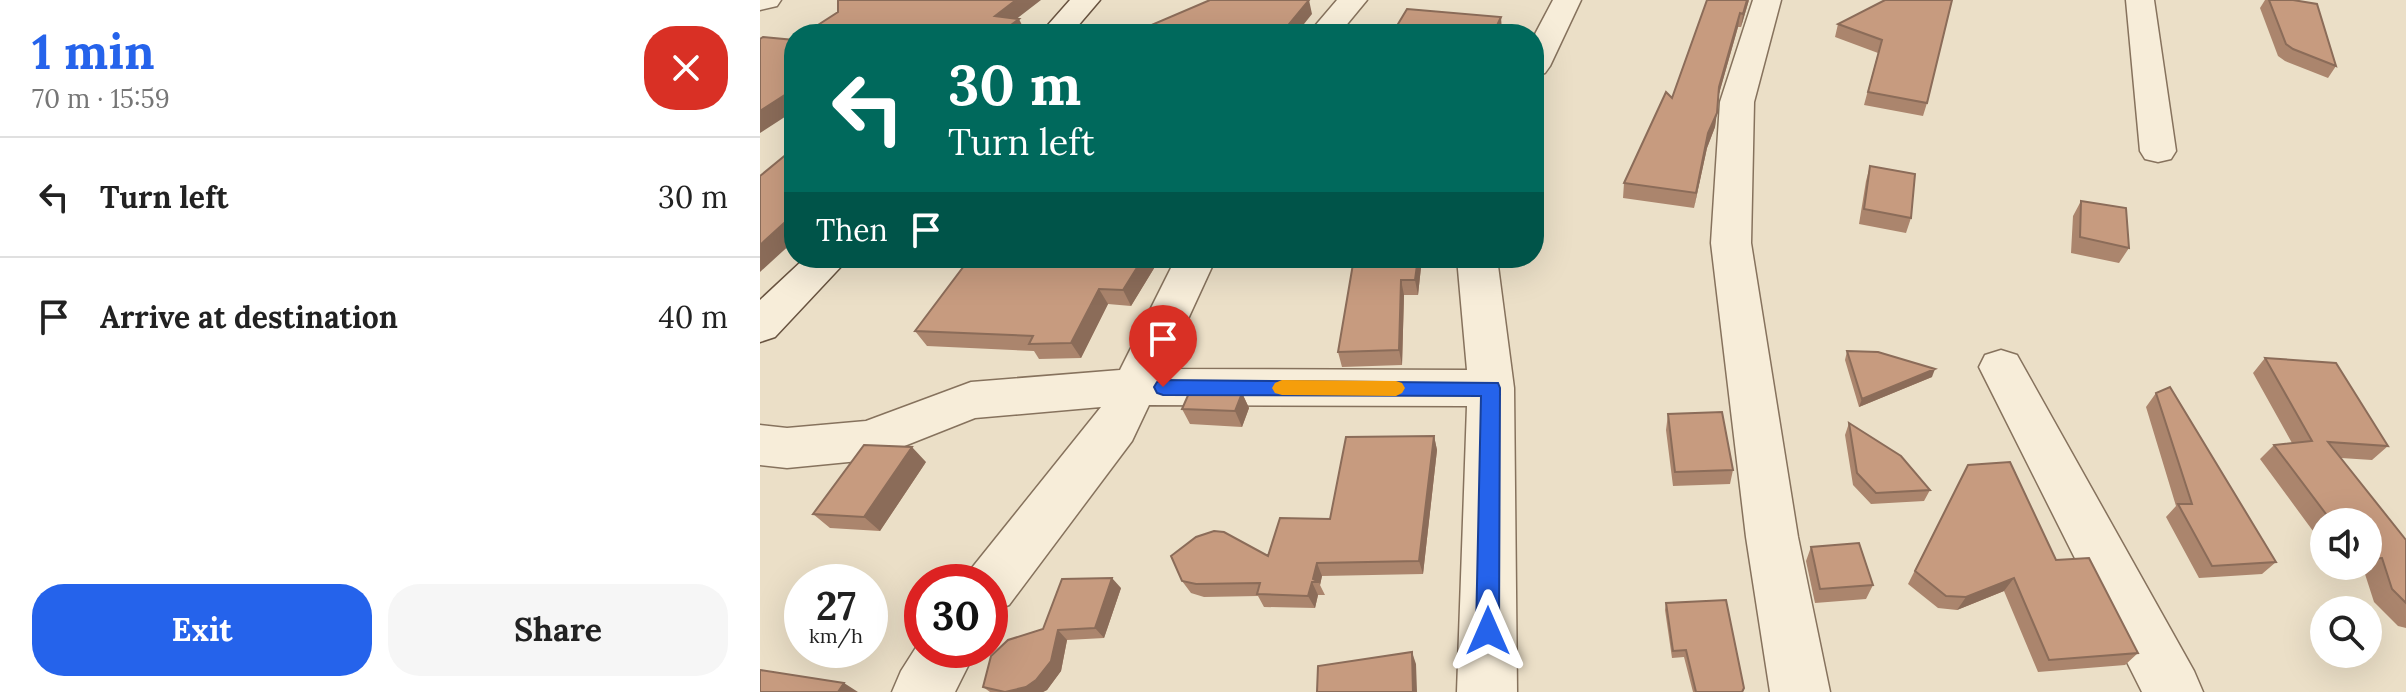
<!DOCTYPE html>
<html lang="en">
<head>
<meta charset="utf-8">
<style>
  :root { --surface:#fff; --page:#f6f6f6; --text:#222; --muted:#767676; --line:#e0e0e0; --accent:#2563eb }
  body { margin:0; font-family:Lora,serif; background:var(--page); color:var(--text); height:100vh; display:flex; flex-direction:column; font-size:30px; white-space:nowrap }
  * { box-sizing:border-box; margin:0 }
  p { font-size:26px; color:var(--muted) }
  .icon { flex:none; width:44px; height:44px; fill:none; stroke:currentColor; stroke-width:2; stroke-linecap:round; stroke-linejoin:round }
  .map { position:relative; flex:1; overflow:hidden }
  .sheet { display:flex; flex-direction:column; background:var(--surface); width:760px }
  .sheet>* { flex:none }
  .hud { position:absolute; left:24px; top:24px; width:760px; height:244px; border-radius:32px; box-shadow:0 8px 32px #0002; background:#00695c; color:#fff; overflow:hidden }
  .controls { position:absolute; left:1550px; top:508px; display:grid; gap:16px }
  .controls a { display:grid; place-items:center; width:72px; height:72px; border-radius:50%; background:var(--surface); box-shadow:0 8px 32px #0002; font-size:40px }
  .speed { position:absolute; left:24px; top:564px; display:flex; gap:16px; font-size:40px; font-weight:700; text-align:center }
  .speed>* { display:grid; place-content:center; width:104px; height:104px; border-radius:50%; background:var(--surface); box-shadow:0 8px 32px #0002; line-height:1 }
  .speed small { font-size:20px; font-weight:400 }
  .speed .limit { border:12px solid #d22; background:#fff; color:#111 }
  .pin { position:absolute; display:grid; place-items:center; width:68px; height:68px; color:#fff; margin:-82px -34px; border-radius:50% 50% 50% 0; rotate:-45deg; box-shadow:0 0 8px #0007 }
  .pin .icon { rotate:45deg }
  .me { position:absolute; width:88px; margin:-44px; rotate:0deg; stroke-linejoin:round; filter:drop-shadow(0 0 6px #0008) }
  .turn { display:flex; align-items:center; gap:28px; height:168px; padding:0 32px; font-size:36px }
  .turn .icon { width:104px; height:104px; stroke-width:2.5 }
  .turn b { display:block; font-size:56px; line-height:68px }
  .then { display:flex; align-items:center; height:76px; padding:0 32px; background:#0003; gap:16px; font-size:30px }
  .round { display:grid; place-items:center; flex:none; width:84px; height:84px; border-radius:32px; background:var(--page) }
  .overview { display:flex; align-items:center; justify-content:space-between; height:136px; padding:0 32px }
  h1 { font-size:48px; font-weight:700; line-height:60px; color:var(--accent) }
  .button { display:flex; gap:16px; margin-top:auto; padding:16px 32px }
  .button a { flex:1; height:92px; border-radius:32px; background:var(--accent); color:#fff; font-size:32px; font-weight:700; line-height:92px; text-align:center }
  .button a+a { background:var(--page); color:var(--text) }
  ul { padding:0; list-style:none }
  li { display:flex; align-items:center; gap:24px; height:120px; padding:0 32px; border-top:2px solid var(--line) }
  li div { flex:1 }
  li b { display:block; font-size:30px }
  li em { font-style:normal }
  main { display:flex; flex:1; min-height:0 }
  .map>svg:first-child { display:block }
</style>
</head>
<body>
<main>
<section class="sheet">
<div class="overview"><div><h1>1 min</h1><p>70 m · 15:59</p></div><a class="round" style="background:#d93025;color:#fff"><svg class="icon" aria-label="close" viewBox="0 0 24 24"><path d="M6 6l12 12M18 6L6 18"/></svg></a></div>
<ul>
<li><svg class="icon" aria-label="left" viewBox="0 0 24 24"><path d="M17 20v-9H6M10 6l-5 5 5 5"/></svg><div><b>Turn left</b></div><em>30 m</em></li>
<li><svg class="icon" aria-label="arrive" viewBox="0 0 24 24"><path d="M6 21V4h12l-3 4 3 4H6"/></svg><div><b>Arrive at destination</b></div><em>40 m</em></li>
</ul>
<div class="button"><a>Exit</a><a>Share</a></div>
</section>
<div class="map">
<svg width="1646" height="692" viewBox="0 0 1646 692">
  <rect width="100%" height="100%" fill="#ebdfc7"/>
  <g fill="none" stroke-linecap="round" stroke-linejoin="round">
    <defs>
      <path id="street" d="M 0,0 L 21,0 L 17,6 L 0,10 Z
        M 577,0 L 607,0 L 579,34 L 548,34 Z
        M 793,0 L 821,0 L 790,66 L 785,73 L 774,76 L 774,36 Z
        M 993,0 L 1021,0 L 994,102 L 991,243 L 1038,537 L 1070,692 L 1010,692 L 986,537 L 951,243 L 960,102 Z
        M 1366,0 L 1394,0 L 1416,151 L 1411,159 L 1398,162 L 1385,159 L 1380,151 Z
        M 416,258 L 456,258 L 405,369 L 707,370 L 697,258 L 737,258 L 754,388 L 757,692 L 697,692 L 707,406 L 389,405 L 372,441 L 249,605 L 230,612 L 230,582 L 205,582 L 211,569 L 341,407 L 215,418 L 109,460 L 27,468 L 0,465 L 0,425 L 27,428 L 106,421 L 211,382 L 360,370 Z
        M 1241,350 L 1257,355 L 1434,671 L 1443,692 L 1382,692 L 1219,367 L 1225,355 Z
        M 162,638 L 162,650 L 216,650 L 195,692 L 132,692 L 141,671 Z"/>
      <path id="secondary" d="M 310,0 L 340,0 L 311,34 L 280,34 Z
        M 45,258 L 89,258 L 15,337 L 0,342 L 0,300 Z"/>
    </defs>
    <use href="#street" stroke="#86725d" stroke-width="3"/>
    <use href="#secondary" stroke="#685340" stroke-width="3"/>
    <use href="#street" fill="#f7edd9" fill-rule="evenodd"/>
    <use href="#secondary" fill="#f7edd9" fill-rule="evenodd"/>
  </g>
  <path fill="#ab856d" d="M 989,0 L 981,27 L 978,27 L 958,97 L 955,127 L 947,148 L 934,208 L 863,198 L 864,183 L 912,98 Z
    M 1125,0 L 1167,103 L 1163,116 L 1104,105 L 1118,53 L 1075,37 L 1078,24 Z
    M 1505,0 L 1533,0 L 1576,66 L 1568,78 L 1525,61 L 1518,56 L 1500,8 Z
    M 1110,166 L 1151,218 L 1146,233 L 1099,224 L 1106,181 Z
    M 1321,201 L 1369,248 L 1359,263 L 1311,253 L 1313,216 Z
    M 210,258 L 393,258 L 396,265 L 371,306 L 348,304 L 321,358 L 279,359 L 274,351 L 167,346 L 155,331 Z
    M 594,258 L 662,258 L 658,295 L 644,295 L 642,365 L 582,367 L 578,352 Z
    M 1087,351 L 1172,377 L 1099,407 L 1085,360 Z
    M 1505,358 L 1628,446 L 1612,460 L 1581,458 L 1646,540 L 1646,628 L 1638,626 L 1614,602 L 1604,571 L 1584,573 L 1579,566 L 1608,566 L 1608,522 L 1564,522 L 1564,546 L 1500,459 L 1514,445 L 1532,443 L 1493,373 Z
    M 482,393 L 489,408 L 482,427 L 430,424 L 422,409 Z
    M 1396,393 L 1516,562 L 1502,574 L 1439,578 L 1406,517 L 1416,506 L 1386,407 Z
    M 908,414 L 973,470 L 970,484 L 913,486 L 906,430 Z
    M 1089,423 L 1170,490 L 1164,501 L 1111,504 L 1093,485 L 1085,435 Z
    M 674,436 L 677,450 L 663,574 L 562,576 L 560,585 L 565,595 L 558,595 L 555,608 L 504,607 L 498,596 L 444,597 L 431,593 L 422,581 L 508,556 L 570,519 Z
    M 166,462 L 120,531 L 70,528 L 53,514 Z
    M 1208,465 L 1296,560 L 1378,653 L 1365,665 L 1278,672 L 1244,591 L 1197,610 L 1178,608 L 1148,584 Z
    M 1051,547 L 1113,585 L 1106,599 L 1055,603 L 1046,561 Z
    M 361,588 L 344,638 L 307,640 L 301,671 L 287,690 L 283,692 L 230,692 L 223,687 L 283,629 Z
    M 906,603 L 984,688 L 983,692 L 933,692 L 924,657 L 912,658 L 905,610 Z"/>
  <path fill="#8b6c59" d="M 256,0 L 281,0 L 242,30 L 235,16 Z
    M 549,0 L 552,14 L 536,34 L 521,34 Z
    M 987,0 L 989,0 L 981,27 L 983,14 Z
    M 980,13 L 978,27 L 957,101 L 959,87 Z
    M 741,17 L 742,31 L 740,34 L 733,34 Z
    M 259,19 L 266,33 L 264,34 L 239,34 Z
    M 34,89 L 34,111 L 0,133 L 0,111 Z
    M 957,113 L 955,127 L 947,148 L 934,208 L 948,133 Z
    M 34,214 L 34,241 L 0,272 L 0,245 Z
    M 383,258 L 393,258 L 396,265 L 371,306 L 363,290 Z
    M 658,258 L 662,258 L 658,295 L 655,280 Z
    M 641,280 L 644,295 L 642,365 L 639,350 Z
    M 339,289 L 348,304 L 321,358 L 311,343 Z
    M 1175,369 L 1172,377 L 1099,407 L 1102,399 Z
    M 482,393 L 489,408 L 482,427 L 475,411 Z
    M 674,436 L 677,450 L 663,574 L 659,561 Z
    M 152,447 L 166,462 L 120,531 L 104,517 Z
    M 557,563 L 562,576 L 560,585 L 559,582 L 553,579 Z
    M 352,578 L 361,588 L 344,638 L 335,628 Z
    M 1254,578 L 1244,591 L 1197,610 L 1206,597 Z
    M 552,582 L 558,595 L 555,608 L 548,596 Z
    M 298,630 L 307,640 L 301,671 L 287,690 L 283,692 L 245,692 Z
    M 652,652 L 656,664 L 657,692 L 653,692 Z
    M 84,683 L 98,692 L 78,692 Z"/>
  <path fill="#c79b7f" stroke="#8b6c59" stroke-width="2" d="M 78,0 L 256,0 L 235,16 L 259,19 L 239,34 L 44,34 L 78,12 Z
    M 450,0 L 549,0 L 521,34 L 444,34 L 439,30 L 435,34 L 383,34 L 389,26 Z
    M 947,0 L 987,0 L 983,14 L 980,13 L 959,87 L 957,113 L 948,133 L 936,193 L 864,183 L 906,92 L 912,98 Z
    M 1125,0 L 1192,0 L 1167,103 L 1108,92 L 1122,40 L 1078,24 Z
    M 1509,0 L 1533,0 L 1557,4 L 1576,66 L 1533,49 L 1526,44 Z
    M 647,9 L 741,17 L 733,34 L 632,34 Z
    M 3,37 L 34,40 L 34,89 L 0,111 L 0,39 Z
    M 34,148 L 34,214 L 0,245 L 0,176 Z
    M 1110,166 L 1155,174 L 1151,218 L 1104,209 Z
    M 1321,201 L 1366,208 L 1369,248 L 1320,237 Z
    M 210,258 L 383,258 L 363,290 L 339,289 L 311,343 L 269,344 L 273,336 L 155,331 Z
    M 594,258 L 658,258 L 655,280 L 641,280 L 639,350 L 578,352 Z
    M 1087,351 L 1118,352 L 1175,369 L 1102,399 Z
    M 1505,358 L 1576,363 L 1628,446 L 1568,442 L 1646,540 L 1646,603 L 1632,589 L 1622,558 L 1608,559 L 1608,522 L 1572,522 L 1514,445 L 1552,441 Z
    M 1410,387 L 1516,562 L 1452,566 L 1418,504 L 1432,504 L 1396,393 Z
    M 429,393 L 482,393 L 475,411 L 422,409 Z
    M 962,412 L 973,470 L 915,472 L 908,414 Z
    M 1089,423 L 1141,456 L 1170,490 L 1116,493 L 1097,473 Z
    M 674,436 L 659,561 L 557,563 L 553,579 L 559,582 L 552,582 L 548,596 L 497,594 L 500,583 L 436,584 L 422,581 L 411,556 L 436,537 L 454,531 L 464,532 L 508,556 L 520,518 L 570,519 L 586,437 Z
    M 104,445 L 152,447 L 104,517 L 53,514 Z
    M 1250,462 L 1296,560 L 1329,558 L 1378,653 L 1289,660 L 1254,578 L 1206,597 L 1186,596 L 1155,571 L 1208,465 Z
    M 1099,543 L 1113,585 L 1060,589 L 1051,547 Z
    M 352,578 L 335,628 L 298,630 L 291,661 L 276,680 L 266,687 L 245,692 L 223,687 L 231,656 L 248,640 L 283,629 L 302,579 Z
    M 966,600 L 984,688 L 982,692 L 936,692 L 926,650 L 913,651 L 906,603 Z
    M 652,652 L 653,692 L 557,692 L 558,666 Z
    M 0,670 L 84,683 L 78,692 L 0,692 Z"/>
  <path fill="#2563eb" stroke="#184099" stroke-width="2" d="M 403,380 L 738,383 L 740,388 L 739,631 L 736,639 L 728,642 L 720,639 L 716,631 L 721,396 L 403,395 L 397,393 L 394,387 L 397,382 Z"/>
  <path fill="#f59e0b" d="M 522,380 L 636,381 L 642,383 L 645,388 L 642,393 L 636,396 L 522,395 L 515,393 L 512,388 L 515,383 Z"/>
</svg>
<div class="controls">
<a><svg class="icon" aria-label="sound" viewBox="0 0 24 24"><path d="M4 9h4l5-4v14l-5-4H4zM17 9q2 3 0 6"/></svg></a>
<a><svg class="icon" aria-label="search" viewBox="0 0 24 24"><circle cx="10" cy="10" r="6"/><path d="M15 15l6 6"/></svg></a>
</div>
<div class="speed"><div>27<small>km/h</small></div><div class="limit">30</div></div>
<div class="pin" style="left:403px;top:387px;background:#d93025"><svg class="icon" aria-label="arrive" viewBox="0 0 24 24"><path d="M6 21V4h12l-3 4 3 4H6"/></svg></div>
<svg class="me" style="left:728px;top:631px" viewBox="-20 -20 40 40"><path d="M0-17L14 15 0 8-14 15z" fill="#2563eb" stroke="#fff" stroke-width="4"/></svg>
<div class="hud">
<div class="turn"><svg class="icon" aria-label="left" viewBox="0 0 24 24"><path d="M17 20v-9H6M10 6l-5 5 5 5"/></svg><div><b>30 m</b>Turn left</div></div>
<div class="then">Then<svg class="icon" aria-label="arrive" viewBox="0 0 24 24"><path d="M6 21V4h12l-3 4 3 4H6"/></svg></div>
</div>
</div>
</main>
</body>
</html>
